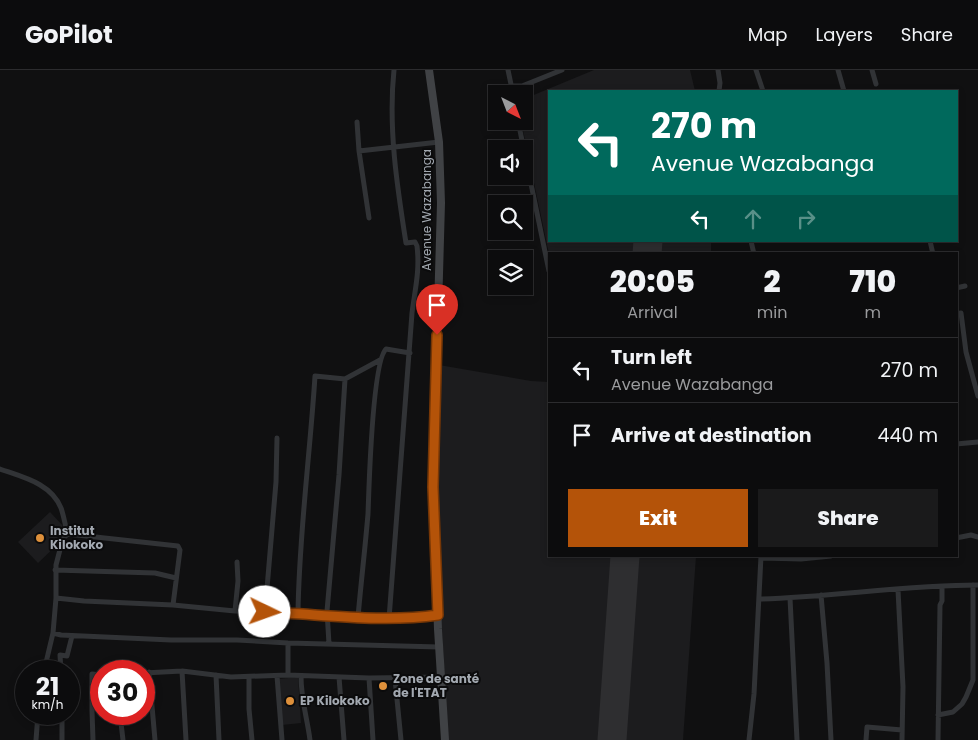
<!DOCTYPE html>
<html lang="en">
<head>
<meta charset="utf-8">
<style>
  :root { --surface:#0c0c0d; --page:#1a1a1b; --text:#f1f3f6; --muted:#9a9b9d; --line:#2c2c2e; --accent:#b45309 }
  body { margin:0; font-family:Poppins,sans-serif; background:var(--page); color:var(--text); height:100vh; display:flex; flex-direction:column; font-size:19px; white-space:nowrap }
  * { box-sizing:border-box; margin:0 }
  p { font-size:16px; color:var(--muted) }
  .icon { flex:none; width:28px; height:28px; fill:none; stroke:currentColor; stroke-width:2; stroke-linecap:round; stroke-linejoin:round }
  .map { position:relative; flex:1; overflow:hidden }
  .panel { position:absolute; left:548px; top:182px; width:410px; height:305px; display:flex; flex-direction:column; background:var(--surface); border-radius:0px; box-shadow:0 2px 8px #0003,0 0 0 1px var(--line) }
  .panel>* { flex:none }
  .hud { position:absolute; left:548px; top:20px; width:410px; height:152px; border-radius:0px; box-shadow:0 2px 8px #0003,0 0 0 1px var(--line); background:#00695c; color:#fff; overflow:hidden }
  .needle { width:32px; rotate:138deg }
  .tools { position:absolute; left:488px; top:15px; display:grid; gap:10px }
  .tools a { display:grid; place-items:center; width:45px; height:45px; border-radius:0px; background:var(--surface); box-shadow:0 2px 8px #0003,0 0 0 1px var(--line); font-size:25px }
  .speed { position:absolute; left:15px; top:590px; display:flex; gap:10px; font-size:25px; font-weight:700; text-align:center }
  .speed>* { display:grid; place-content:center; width:65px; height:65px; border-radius:50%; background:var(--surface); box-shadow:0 2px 8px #0003,0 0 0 1px var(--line); line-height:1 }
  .speed small { font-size:12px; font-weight:400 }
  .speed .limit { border:8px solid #d22; background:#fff; color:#111 }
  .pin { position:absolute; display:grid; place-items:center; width:42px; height:42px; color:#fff; margin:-51px -21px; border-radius:50% 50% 50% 0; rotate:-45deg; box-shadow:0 0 5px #0007 }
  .pin .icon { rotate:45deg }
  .me { position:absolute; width:55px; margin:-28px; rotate:93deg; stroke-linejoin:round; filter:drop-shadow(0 0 4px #0008) }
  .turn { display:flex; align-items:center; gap:18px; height:105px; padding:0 20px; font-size:22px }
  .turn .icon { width:65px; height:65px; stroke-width:2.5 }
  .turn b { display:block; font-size:35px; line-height:42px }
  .lanes { display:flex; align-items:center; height:48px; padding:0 20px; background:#0003; justify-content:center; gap:25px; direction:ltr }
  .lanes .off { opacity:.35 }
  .eta { display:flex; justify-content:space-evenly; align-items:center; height:85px; text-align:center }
  .eta b { font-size:30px; font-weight:800; line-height:35px }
  .button { display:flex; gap:10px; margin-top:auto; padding:10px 20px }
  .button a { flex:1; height:58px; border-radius:0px; background:var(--accent); color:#fff; font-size:20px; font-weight:800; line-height:58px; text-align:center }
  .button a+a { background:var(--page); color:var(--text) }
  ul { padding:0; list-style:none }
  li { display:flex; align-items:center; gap:15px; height:65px; padding:0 20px; border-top:1px solid var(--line) }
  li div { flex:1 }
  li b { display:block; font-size:19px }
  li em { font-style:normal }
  header { display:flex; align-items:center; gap:30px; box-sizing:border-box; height:70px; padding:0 25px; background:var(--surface); border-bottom:1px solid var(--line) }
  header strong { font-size:24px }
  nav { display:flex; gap:28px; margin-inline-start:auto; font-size:18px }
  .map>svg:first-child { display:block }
</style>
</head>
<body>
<header>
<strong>GoPilot</strong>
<nav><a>Map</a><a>Layers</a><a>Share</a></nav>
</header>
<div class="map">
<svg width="978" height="670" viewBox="0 0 978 670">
  <rect width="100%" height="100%" fill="#101011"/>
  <path fill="#1c1c1e" d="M 594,0 L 690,0 L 695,21 L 549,21 L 549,171 L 711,171 L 711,184 L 549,184 L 521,51 L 524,51 L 524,29 Z
    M 439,295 L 531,311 L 549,312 L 549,486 L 696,486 L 683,670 L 448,670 L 434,410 Z
    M 50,442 L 63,456 L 54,464 L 61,471 L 38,493 L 18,472 Z
    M 298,607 L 301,653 L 282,655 L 278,609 Z"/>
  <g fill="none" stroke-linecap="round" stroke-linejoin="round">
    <path stroke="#2e2e30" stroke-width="29" d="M 647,184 L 648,171
      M 612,670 L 625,486"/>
    <path stroke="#313336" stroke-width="5" d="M 508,0 L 513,24
      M 718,0 L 720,13 L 719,21
      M 756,0 L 763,21
      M 838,0 L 844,21
      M 872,0 L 876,14
      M 512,16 L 522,16 L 562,0
      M 518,51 L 549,201
      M 357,52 L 359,81 L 369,148
      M 359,81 L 439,72
      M 751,171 L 754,184
      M 930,171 L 933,184
      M 956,218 L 965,216
      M 956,244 L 961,243 L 966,282 L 978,326
      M 956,374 L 978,372
      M 0,399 C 22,407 51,413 61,438 C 64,446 65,456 68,464
      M 68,464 L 178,476 L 180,480 L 173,535
      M 956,468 L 971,465 L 978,467
      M 761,488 L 801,489 L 831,486
      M 55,500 L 155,503 L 176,508
      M 898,520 L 903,617 L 902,670
      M 821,525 L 827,593 L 831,670
      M 56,528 L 84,531 L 173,535 L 235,541 L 298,543 L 314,546 L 344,546 L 396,549 L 438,545
      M 790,528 L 797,670
      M 760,529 C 832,527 905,515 978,515
      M 235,541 L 238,511 L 237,492
      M 265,542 L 276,412 L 277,368
      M 298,543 C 299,464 310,385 315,306 L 345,309 L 380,290
      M 358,547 C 361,513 365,479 368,444 C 369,419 372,292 386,279 L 410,283
      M 389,549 L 412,243 C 415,219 420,201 417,176 L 415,172 L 406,173 C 397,116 388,57 394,0
      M 53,563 L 61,565 L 171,570 L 237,570 L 288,573 L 439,577
      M 329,574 L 327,541 L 339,405 L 345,309
      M 44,601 L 53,563 L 56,528 L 56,495 L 63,468 L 68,464
      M 61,601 L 60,585 L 67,586 L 72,566
      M 182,601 L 186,670
      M 149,602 L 155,670
      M 144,603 L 182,601 L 231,607 L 288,605 L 369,608 L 442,607
      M 216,605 L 219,670
      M 288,605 L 288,573
      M 277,606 L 282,670
      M 301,606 C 301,630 307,647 310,670
      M 249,607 L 249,639 L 252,670
      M 339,607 L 344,670
      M 369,608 L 373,670
      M 395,609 L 401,670
      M 62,644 L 62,670
      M 120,644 L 123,670
      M 938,645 L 953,642 L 962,634 L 966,627 L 973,610 L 973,515
      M 36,670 L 38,644
      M 93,670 L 92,641 L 92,604 L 101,605
      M 749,670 L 754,624 L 761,486
      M 866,670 L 867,657 L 902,660
      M 938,670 L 940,535 L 942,531 L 942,517"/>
    <path stroke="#404245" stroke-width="8" d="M 429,0 L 439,72 L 441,133 L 433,417 L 438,559 L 445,670"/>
  </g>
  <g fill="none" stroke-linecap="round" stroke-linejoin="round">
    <defs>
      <path id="route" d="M 265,542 C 322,544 380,553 438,545 L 433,417 L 437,265"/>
    </defs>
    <use href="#route" stroke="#753606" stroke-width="12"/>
    <use href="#route" stroke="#b45309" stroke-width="9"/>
  </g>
  <g fill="#de903b" stroke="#0b0b0c" stroke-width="2">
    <circle cx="40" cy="468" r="5"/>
    <circle cx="383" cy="616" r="5"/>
    <circle cx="290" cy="631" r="5"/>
  </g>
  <g text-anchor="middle" stroke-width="4" stroke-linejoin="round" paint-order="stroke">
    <g font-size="12" fill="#a3a9b1" stroke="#0b0b0c">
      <text transform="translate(427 140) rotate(-90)" y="4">Avenue Wazabanga</text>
    </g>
    <g font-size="12" font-weight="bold" fill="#a3a9b1" stroke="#0b0b0c" text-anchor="start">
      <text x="50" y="465">Institut<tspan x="50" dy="14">Kilokoko</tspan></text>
      <text x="393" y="613">Zone de santé<tspan x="393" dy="14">de l'ETAT</tspan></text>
      <text x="300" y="635">EP Kilokoko</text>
    </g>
  </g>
</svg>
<div class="tools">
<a><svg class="needle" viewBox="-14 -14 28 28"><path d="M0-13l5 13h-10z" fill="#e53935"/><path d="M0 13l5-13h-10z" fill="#9a9b9d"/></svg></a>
<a><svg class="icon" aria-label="sound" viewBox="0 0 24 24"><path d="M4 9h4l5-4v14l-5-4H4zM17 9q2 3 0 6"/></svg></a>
<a><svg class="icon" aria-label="search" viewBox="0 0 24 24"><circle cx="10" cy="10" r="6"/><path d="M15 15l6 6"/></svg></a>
<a><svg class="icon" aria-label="layers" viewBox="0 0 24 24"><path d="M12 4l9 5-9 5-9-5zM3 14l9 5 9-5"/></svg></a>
</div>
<div class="speed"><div>21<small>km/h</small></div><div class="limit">30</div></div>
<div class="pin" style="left:437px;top:265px;background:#d93025"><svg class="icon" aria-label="arrive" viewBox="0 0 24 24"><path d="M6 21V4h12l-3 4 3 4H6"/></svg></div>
<svg class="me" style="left:265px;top:542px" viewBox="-20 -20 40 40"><circle r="19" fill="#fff"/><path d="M0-13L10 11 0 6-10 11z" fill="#b45309"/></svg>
<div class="hud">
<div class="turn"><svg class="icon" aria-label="left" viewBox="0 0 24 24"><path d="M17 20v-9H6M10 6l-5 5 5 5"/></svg><div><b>270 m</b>Avenue Wazabanga</div></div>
<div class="lanes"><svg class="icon" aria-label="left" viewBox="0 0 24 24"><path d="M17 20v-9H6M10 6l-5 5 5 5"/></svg><svg class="icon off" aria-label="ahead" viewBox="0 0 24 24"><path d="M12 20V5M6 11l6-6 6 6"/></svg><svg class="icon off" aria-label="right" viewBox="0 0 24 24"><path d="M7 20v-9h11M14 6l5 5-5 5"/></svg></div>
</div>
<section class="panel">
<div class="eta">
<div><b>20:05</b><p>Arrival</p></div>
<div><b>2</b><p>min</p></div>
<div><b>710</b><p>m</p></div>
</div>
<ul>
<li><svg class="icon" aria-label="left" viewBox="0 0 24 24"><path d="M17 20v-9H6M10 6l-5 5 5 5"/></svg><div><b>Turn left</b><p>Avenue Wazabanga</p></div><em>270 m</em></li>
<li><svg class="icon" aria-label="arrive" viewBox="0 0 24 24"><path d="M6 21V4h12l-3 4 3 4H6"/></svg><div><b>Arrive at destination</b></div><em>440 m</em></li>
</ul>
<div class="button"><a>Exit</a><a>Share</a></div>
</section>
</div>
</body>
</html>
